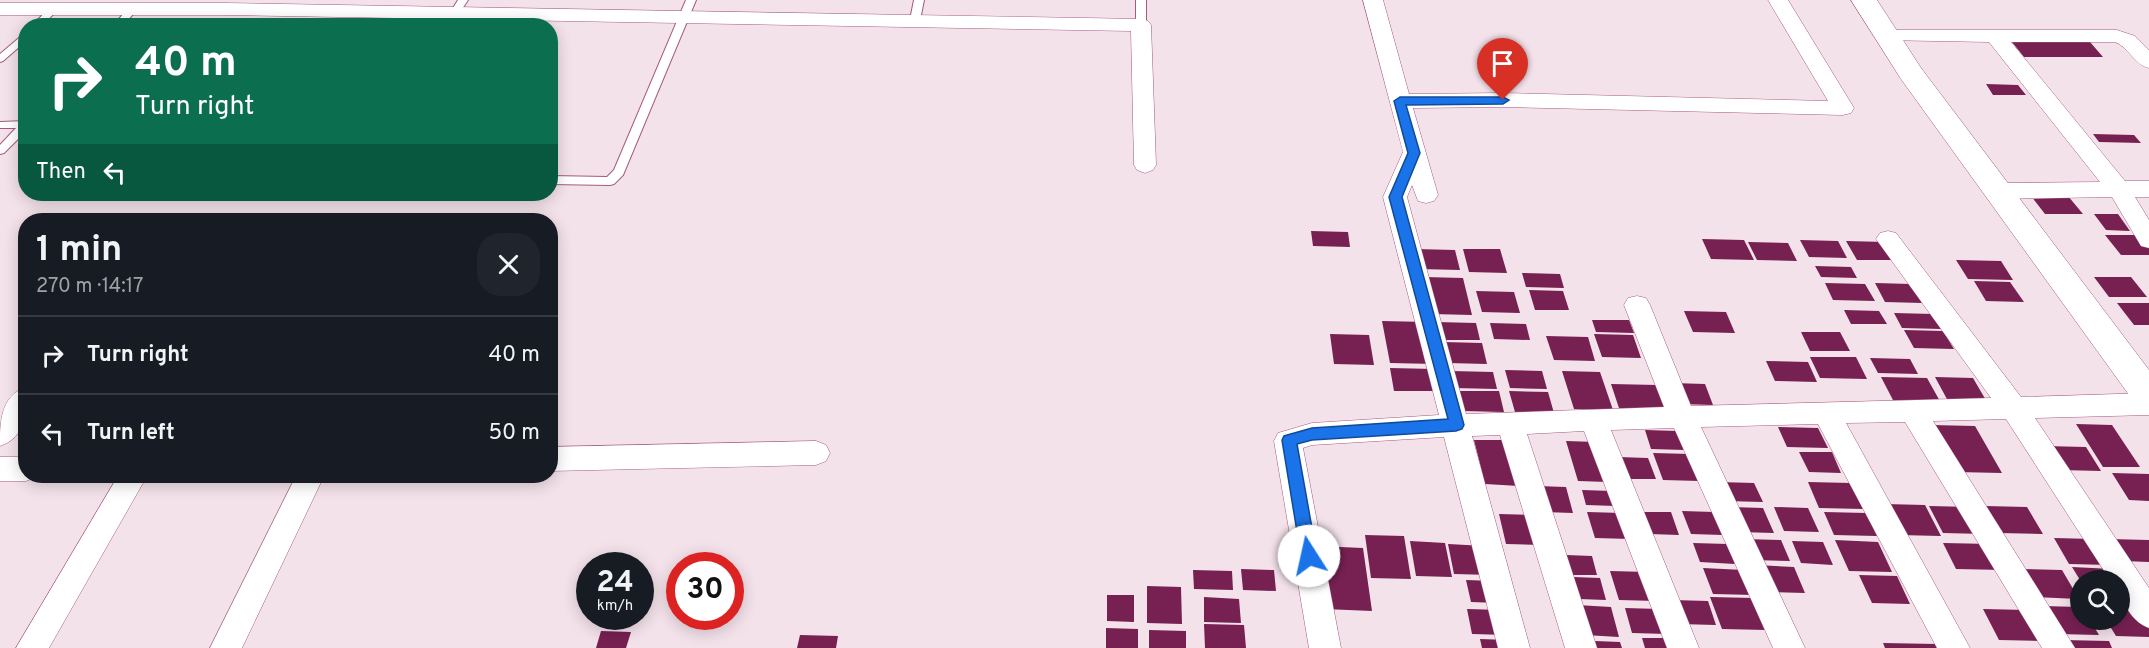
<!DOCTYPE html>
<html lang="en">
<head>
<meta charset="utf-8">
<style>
  :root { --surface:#171b24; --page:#20242c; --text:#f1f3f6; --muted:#9ea1a6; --line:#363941 }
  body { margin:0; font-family:Overpass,sans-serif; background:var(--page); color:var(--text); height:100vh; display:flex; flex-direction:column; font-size:22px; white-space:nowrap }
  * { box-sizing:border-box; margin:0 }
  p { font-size:20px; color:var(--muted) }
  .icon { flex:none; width:33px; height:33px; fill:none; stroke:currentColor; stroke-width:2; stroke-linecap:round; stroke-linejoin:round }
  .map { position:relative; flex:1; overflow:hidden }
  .side { position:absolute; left:18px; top:213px; width:540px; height:270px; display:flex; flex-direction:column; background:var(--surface); border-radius:24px; box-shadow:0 3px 15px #0003 }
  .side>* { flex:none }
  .guide { position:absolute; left:18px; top:18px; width:540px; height:183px; border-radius:24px; box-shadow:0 3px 15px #0003; background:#0b6e4f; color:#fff; overflow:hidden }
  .controls { position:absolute; left:2070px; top:570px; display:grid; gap:12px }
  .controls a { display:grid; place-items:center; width:60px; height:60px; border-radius:50%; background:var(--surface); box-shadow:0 3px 15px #0003; font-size:30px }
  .speed { position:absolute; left:576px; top:552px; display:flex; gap:12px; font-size:30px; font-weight:700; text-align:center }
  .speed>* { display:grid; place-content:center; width:78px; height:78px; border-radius:50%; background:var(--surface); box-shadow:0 3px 15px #0003; line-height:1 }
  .speed small { font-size:15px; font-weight:400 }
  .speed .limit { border:9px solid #d22; background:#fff; color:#111 }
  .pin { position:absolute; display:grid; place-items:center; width:51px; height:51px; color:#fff; margin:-62px -26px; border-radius:50% 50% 50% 0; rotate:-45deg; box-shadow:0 0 6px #0007 }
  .pin .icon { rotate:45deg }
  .me { position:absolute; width:66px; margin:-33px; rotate:350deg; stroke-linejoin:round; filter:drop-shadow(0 0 4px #0008) }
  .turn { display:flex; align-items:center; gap:21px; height:126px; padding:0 18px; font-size:27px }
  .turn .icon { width:78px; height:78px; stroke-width:2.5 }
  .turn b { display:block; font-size:42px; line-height:51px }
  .then { display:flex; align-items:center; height:57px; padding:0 18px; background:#0003; gap:12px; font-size:22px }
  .round { display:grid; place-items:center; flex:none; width:63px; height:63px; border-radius:24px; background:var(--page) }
  .headline { display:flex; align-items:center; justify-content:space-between; height:102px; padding:0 18px }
  h1 { font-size:36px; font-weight:700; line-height:45px }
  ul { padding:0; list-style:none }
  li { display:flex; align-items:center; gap:18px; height:78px; padding:0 18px; border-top:2px solid var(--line) }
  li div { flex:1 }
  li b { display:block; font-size:22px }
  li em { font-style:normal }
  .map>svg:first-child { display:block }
</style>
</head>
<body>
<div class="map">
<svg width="2149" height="648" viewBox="0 0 2149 648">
  <rect width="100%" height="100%" fill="#f4e2ea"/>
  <path fill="#772052" d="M 2012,42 L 2090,42 L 2103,57 L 2024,57 Z
    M 1986,84 L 2018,85 L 2026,95 L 1993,95 Z
    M 2093,134 L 2134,135 L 2141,143 L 2099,142 Z
    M 2031,196 L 2068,196 L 2083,214 L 2045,214 Z
    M 2094,214 L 2118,214 L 2130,231 L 2106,230 Z
    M 1311,231 L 1348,232 L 1350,247 L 1313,246 Z
    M 2105,235 L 2138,235 L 2149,248 L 2149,255 L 2121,255 Z
    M 1702,239 L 1744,240 L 1754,260 L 1711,259 Z
    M 1800,240 L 1838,241 L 1847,258 L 1809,257 Z
    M 1846,241 L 1885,242 L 1896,260 L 1857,260 Z
    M 1748,242 L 1788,243 L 1797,261 L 1757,260 Z
    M 1415,249 L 1455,250 L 1460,270 L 1419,269 Z
    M 1463,249 L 1500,249 L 1507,273 L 1469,272 Z
    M 1956,260 L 2001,261 L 2013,280 L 1968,279 Z
    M 1815,266 L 1851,267 L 1857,278 L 1821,277 Z
    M 1522,273 L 1560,274 L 1564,288 L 1526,287 Z
    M 1424,277 L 1463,278 L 1472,315 L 1432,314 Z
    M 2094,277 L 2131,277 L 2147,297 L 2109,297 Z
    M 1974,281 L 2010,282 L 2024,302 L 1986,301 Z
    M 1825,283 L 1865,284 L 1875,301 L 1833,300 Z
    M 1875,283 L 1911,284 L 1922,303 L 1885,302 Z
    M 1529,290 L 1563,291 L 1569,310 L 1535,310 Z
    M 1476,291 L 1514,292 L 1520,313 L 1482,312 Z
    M 2117,303 L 2149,303 L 2149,325 L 2134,325 Z
    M 1844,310 L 1879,311 L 1887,324 L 1851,324 Z
    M 1684,311 L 1726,312 L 1735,333 L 1693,332 Z
    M 1894,313 L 1933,314 L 1942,329 L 1902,328 Z
    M 1592,320 L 1629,320 L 1634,333 L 1596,332 Z
    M 1382,321 L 1427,322 L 1435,364 L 1390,363 Z
    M 1436,322 L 1476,323 L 1480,340 L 1440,340 Z
    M 1490,323 L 1526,324 L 1530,340 L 1494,339 Z
    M 1904,330 L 1943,331 L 1954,349 L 1914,348 Z
    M 1801,332 L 1840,332 L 1850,351 L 1810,351 Z
    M 1330,334 L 1369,335 L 1374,365 L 1334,364 Z
    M 1594,334 L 1633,335 L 1641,358 L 1602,357 Z
    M 1546,336 L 1588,337 L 1595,361 L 1554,360 Z
    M 1443,342 L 1482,343 L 1487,364 L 1448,363 Z
    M 1810,357 L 1856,357 L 1867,379 L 1820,378 Z
    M 1870,358 L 1910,359 L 1918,374 L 1878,373 Z
    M 1766,361 L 1808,362 L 1817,382 L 1775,381 Z
    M 1390,368 L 1434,369 L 1439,391 L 1394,391 Z
    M 1505,370 L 1542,371 L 1547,389 L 1510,388 Z
    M 1451,371 L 1493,372 L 1497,389 L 1455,388 Z
    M 1562,371 L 1600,372 L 1613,410 L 1574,409 Z
    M 1881,377 L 1927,378 L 1941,403 L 1894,402 Z
    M 1935,377 L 1973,378 L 1987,402 L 1948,401 Z
    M 1672,383 L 1705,384 L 1713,405 L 1679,404 Z
    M 1611,384 L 1657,385 L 1667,412 L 1620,411 Z
    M 1457,391 L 1499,391 L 1504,412 L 1462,411 Z
    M 1509,391 L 1548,392 L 1554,413 L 1515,412 Z
    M 2076,424 L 2112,425 L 2140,467 L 2103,467 Z
    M 1931,425 L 1975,426 L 2002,473 L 1956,472 Z
    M 1778,427 L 1818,428 L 1828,448 L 1787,447 Z
    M 1645,430 L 1678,431 L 1685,450 L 1651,449 Z
    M 1474,440 L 1508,440 L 1519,486 L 1485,484 Z
    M 1566,441 L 1596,442 L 1608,482 L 1578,481 Z
    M 2045,446 L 2086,447 L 2101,471 L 2060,470 Z
    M 1799,452 L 1832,452 L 1841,473 L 1809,472 Z
    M 1653,453 L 1690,454 L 1700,481 L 1663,480 Z
    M 1618,457 L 1648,458 L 1656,479 L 1626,479 Z
    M 2112,473 L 2149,474 L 2149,501 L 2129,500 Z
    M 1718,482 L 1754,483 L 1763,502 L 1726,501 Z
    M 1808,482 L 1851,483 L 1863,509 L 1819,508 Z
    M 1537,486 L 1566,487 L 1573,513 L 1544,512 Z
    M 1582,490 L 1612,491 L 1616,506 L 1586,505 Z
    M 1884,504 L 1925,505 L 1941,536 L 1899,535 Z
    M 1929,506 L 1971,507 L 1985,534 L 1943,533 Z
    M 1985,506 L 2027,507 L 2043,534 L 1999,533 Z
    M 1730,507 L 1763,508 L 1774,533 L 1739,532 Z
    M 1774,507 L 1808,508 L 1819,532 L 1784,531 Z
    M 1682,511 L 1714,512 L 1723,535 L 1691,534 Z
    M 1587,512 L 1622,513 L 1631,539 L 1595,538 Z
    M 1643,512 L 1671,512 L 1679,535 L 1650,534 Z
    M 1824,512 L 1866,513 L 1877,536 L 1834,535 Z
    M 1499,514 L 1533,515 L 1541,545 L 1506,544 Z
    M 1365,535 L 1404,536 L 1411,579 L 1371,578 Z
    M 2054,538 L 2094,539 L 2110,565 L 2069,564 Z
    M 1744,539 L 1781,540 L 1790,561 L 1752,560 Z
    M 2109,539 L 2149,540 L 2149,562 L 2123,561 Z
    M 1835,540 L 1878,542 L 1892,572 L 1849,571 Z
    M 1410,541 L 1445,543 L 1452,577 L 1416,576 Z
    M 1792,541 L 1823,542 L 1833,565 L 1801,563 Z
    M 1693,543 L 1728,544 L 1735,564 L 1700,562 Z
    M 1943,543 L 1991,544 L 2004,570 L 1956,569 Z
    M 1448,544 L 1485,546 L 1492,575 L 1454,574 Z
    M 1317,546 L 1363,548 L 1372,611 L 1324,609 Z
    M 1566,555 L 1592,556 L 1597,575 L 1571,575 Z
    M 1756,565 L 1794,567 L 1805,593 L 1766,592 Z
    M 2072,567 L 2112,569 L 2119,580 L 2080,580 Z
    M 1703,568 L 1744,570 L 1754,595 L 1713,594 Z
    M 1241,569 L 1274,570 L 1276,591 L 1243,590 Z
    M 2019,569 L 2062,570 L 2079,599 L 2034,597 Z
    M 1193,570 L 1232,571 L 1233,590 L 1194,589 Z
    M 1610,571 L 1648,572 L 1657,601 L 1619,600 Z
    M 1859,575 L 1897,576 L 1910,604 L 1872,603 Z
    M 1573,577 L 1600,578 L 1606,600 L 1579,599 Z
    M 1466,580 L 1493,581 L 1498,603 L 1471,602 Z
    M 1147,586 L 1181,587 L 1182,624 L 1147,623 Z
    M 1107,595 L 1134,595 L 1134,622 L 1107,621 Z
    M 1204,597 L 1239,599 L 1241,623 L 1204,622 Z
    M 1710,597 L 1754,598 L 1766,630 L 1722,629 Z
    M 1672,600 L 1708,601 L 1716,625 L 1679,624 Z
    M 1577,605 L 1611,607 L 1619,637 L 1585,635 Z
    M 2043,606 L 2080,607 L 2080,620 L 2090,620 L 2099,635 L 2058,634 Z
    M 1625,608 L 1659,609 L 1667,634 L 1632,633 Z
    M 2120,608 L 2138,608 L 2149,626 L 2149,637 L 2116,636 L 2106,620 L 2120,620 Z
    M 1467,609 L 1502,610 L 1507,635 L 1472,634 Z
    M 1983,609 L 2027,610 L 2044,641 L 1999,640 Z
    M 1204,624 L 1244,625 L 1246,648 L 1205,648 Z
    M 1106,628 L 1138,629 L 1138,648 L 1106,648 Z
    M 1149,630 L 1186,631 L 1186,648 L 1149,648 Z
    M 601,631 L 631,632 L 626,648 L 596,648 Z
    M 800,635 L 838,636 L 836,648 L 797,648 Z
    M 1642,638 L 1668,638 L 1671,648 L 1645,648 Z
    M 1480,639 L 1509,640 L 1511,648 L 1482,648 Z
    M 2063,640 L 2109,641 L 2112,648 L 2067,648 Z
    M 1595,641 L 1620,642 L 1622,648 L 1597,648 Z
    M 1883,643 L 1937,644 L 1939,648 L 1885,648 Z"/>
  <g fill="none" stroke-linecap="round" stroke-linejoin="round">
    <defs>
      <path id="lane" d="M 458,0 L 468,0 L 458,15 L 452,15 L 450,13 Z
        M 686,0 L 696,0 L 623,175 L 614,184 L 610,185 L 550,184 L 550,176 L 607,177 L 614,170 Z
        M 914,0 L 924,0 L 920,20 L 915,23 L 910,20 Z
        M 1136,0 L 1146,0 L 1146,25 L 1141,28 L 1136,25 Z
        M 54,5 L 59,8 L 42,26 L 32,26 L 51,6 Z
        M 133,5 L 138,8 L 123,26 L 113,26 L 130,6 Z
        M 26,32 L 26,41 L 3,61 L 0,62 L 0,54 Z
        M 26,121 L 26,131 L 4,153 L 0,154 L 0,145 L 16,128 L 0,128 L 0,122 Z"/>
      <path id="street" d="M 1363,0 L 1383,0 L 1409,94 L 1503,93 L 1828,101 L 1768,0 L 1788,0 L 1854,108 L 1851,113 L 1843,115 L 1503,107 L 1413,108 L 1438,195 L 1434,201 L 1426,203 L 1418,201 L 1412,185 L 1407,197 L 1466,414 L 1664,407 L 1624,305 L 1628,298 L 1637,296 L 1646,298 L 1650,305 L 1691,406 L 1991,398 L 1876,239 L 1880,233 L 1888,231 L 1896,233 L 2021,397 L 2149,393 L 2149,415 L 2035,418 L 2149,588 L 2149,628 C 2130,621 2120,600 2120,580 L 2110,580 L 2006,419 L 1933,421 L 2075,648 L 2042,648 L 1905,422 L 1846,423 L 1970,648 L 1937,648 L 1818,424 L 1701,427 L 1805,648 L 1773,648 L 1674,428 L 1611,430 L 1699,648 L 1667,648 L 1584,431 L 1527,434 L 1597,648 L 1565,648 L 1500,435 L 1472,436 L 1530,648 L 1498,648 L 1444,437 L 1312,445 L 1303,448 L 1341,648 L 1309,648 L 1274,441 L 1278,433 L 1312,423 L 1439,415 L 1383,197 L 1403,152 Z
        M 0,3 L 225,3 L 1141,19 L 1148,21 L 1151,25 L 1156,165 L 1153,170 L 1145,173 L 1137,170 L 1134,165 L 1131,31 L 225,15 L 0,15 Z
        M 1888,30 L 2117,30 L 2135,36 L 2149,50 L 2149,68 C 2134,65 2129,47 2115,42 L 2011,42 L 2125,181 L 2149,181 L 2149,197 L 2135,197 L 2149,220 L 2149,248 L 2141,246 L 2112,197 L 1996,199 L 1988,197 L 1984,191 L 1988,185 L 1996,183 L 2100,182 L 1989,42 L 1881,40 L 1878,36 L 1881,32 Z
        M 26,387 C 26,411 27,437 0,446 C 0,423 0,396 26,387 Z
        M 816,441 L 826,445 L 830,453 L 826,461 L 816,465 L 550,471 L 550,447 Z
        M 0,457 L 26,457 L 26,476 L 37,476 L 36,477 L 26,481 L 0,481 Z
        M 118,476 L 147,476 L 49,648 L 16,648 Z
        M 296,476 L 324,476 L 242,648 L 210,648 Z"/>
      <path id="secondary" d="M 1851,0 L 1877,0 L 1921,68 L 2149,370 L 2149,410 L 2137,406 L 1901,79 Z"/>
    </defs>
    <use href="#lane" stroke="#a55a80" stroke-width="2"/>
    <use href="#street" stroke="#a55a80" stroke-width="1"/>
    <use href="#secondary" stroke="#a55a80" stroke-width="1"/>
    <use href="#lane" fill="#fff" fill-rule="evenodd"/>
    <use href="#street" fill="#fff" fill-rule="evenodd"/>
    <use href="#secondary" fill="#fff" fill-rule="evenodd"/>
  </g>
  <path fill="#1a73e8" stroke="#114b97" stroke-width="1.5" d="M 1400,97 L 1503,97 L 1509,100 L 1503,104 L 1406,105 L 1420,153 L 1402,197 L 1464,425 L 1462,429 L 1456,431 L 1312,440 L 1297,444 L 1317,556 L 1314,561 L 1309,563 L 1303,561 L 1301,556 L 1282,440 L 1284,436 L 1312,428 L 1448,419 L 1389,197 L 1408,153 L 1394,101 Z"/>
</svg>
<div class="controls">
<a><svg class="icon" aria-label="search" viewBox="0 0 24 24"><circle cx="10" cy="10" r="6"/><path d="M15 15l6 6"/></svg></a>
</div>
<div class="speed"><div>24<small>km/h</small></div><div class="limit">30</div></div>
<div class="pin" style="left:1503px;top:100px;background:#d93025"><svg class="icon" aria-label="arrive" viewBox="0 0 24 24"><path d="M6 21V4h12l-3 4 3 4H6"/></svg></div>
<svg class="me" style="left:1309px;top:556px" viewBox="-20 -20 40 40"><circle r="19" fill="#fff"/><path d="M0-13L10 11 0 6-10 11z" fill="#1a73e8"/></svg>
<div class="guide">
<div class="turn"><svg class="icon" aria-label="right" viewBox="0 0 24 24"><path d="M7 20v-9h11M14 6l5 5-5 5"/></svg><div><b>40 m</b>Turn right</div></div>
<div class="then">Then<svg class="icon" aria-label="left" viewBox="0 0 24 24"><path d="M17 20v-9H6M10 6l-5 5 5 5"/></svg></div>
</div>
<section class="side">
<div class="headline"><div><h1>1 min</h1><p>270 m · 14:17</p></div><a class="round"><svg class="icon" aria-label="close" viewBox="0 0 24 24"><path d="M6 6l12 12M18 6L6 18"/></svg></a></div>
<ul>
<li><svg class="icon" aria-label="right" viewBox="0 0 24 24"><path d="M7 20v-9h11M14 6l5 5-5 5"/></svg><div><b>Turn right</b></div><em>40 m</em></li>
<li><svg class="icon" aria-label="left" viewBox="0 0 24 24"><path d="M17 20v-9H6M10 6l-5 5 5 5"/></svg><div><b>Turn left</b></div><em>50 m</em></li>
</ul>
</section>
</div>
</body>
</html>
